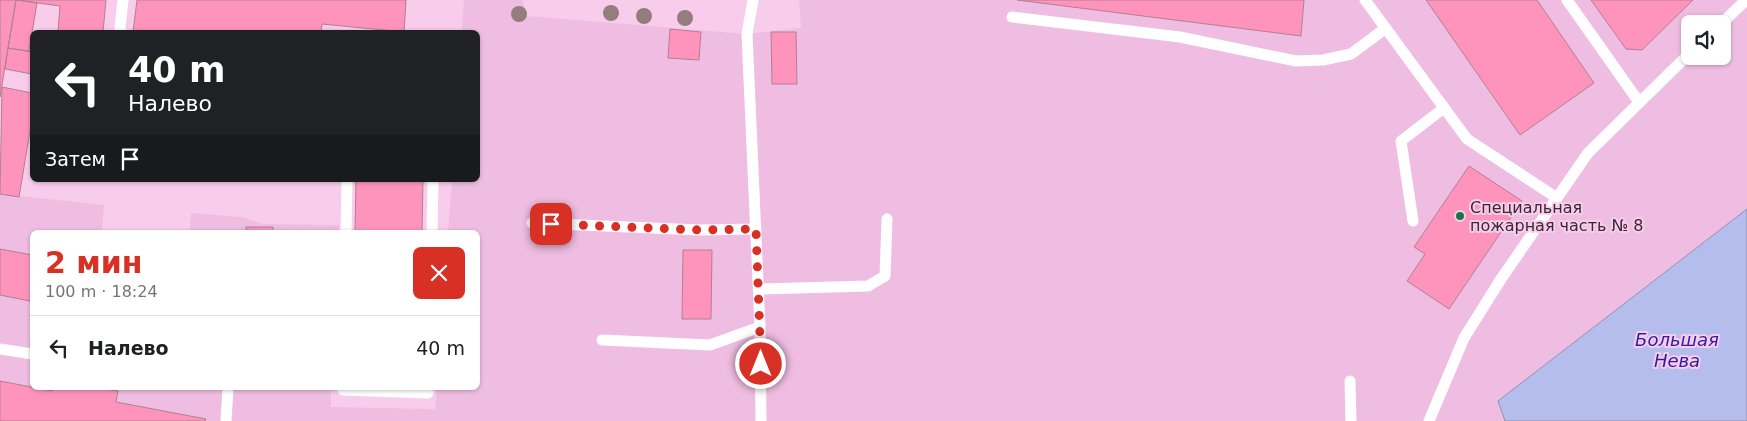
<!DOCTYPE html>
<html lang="ru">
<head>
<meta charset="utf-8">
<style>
  :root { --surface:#fff; --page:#f2f2f2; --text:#202124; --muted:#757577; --line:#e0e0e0; --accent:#d93025 }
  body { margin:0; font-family:"DejaVu Sans",sans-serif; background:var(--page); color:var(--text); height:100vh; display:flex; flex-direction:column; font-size:19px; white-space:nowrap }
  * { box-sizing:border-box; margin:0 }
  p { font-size:16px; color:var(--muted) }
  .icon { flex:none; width:28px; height:28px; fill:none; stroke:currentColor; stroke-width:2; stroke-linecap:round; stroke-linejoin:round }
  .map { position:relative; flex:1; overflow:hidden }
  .drawer { position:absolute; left:30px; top:230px; width:450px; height:160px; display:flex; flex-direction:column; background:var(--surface); border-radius:8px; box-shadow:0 1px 4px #0004 }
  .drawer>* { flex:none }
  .top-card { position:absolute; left:30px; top:30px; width:450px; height:152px; border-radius:8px; box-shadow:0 1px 4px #0004; background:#202124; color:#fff; overflow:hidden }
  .controls { position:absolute; left:1681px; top:15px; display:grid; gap:10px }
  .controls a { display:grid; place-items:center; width:50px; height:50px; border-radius:8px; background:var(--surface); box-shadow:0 1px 4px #0004; font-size:25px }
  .pin { position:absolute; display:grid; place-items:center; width:42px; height:42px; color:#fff; margin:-21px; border-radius:10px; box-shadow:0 2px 8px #0006 }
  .me { position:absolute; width:55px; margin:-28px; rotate:0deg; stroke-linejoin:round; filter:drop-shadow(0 0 4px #0008) }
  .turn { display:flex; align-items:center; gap:18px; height:105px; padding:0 15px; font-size:22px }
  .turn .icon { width:65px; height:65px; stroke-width:2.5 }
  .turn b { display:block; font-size:35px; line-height:42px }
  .then { display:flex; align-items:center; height:48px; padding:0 15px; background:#0003; gap:10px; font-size:19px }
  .round { display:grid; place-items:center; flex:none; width:52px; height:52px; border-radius:8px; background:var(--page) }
  .overview { display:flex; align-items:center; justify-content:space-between; height:85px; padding:0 15px }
  h1 { font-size:30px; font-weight:600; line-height:38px; color:var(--accent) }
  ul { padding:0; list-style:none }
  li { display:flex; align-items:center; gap:15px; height:65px; padding:0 15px; border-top:1px solid var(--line) }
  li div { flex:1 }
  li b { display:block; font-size:19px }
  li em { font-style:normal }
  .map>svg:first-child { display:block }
</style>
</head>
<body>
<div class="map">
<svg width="1747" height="421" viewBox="0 0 1747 421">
  <rect width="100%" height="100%" fill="#f8cceb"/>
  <path fill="#efbde1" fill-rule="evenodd" d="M 464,0 L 522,0 L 527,16 L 747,34 L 801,28 L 799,0 L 1747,0 L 1747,209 L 1498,401 L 1505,421 L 0,421 L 0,194 L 104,205 L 102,232 L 32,232 L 32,388 L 331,388 L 331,407 L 435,409 L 437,388 L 478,388 L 478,232 L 448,232 L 452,180 L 478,180 L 478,32 L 462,32 ZM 1690,24 L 1722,24 L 1722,56 L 1690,56 Z
    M 191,213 L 241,217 L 263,224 L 339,225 L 339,232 L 190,232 Z"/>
  <path fill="#b5bdec" stroke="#9091b5" d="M 1747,209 L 1747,421 L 1505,421 L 1498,401 Z"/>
  <path fill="#fe94bc" stroke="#b18091" d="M 0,0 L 16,0 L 0,97 Z
    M 16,0 L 106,0 L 103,32 L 58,32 L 60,6 Z
    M 16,0 L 37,3 L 29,51 L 8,48 Z
    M 137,0 L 406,0 L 404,32 L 322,24 L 321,32 L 133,32 Z
    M 1017,0 L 1304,0 L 1301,36 Z
    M 1426,0 L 1537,0 L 1594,83 L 1520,135 Z
    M 1591,0 L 1693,0 L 1642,50 L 1626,49 Z
    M 670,29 L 701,32 L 699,60 L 668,58 Z
    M 771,32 L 796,32 L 797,84 L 772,84 Z
    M 8,48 L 32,52 L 32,74 L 5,69 Z
    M 2,87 L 32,93 L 32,119 L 19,197 L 0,194 Z
    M 1469,166 L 1522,201 L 1449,309 L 1407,281 L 1425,254 L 1414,247 Z
    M 356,180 L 423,180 L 422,232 L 355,232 Z
    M 246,227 L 273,227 L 273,232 L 246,232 Z
    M 0,249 L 32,255 L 32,296 L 31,296 L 30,301 L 0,295 Z
    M 683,250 L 712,250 L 711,319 L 682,319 Z
    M 0,381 L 52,391 L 52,388 L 99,388 L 118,391 L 116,402 L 206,419 L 205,421 L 0,421 Z"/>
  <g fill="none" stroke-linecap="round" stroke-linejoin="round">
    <path stroke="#fff" stroke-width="11" d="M 753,0 L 747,34 L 760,327 L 761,421
      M 1365,0 L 1467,139 L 1557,198
      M 1567,0 L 1639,102
      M 1012,17 L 1180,37 L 1296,61 L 1323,60 L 1351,54 L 1386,28
      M 1721,24 L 1746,0
      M 121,32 L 120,28 L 123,0
      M 1413,221 L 1401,141 L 1444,108
      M 532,223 L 700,230 L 756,229
      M 346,232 L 347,180
      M 432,232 L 433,180
      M 759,289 L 868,286 L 885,276 L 887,219
      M 602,340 L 710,345 L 760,327
      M 0,349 L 32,354
      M 1350,381 L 1351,421
      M 343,388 L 343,390 L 428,393 L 428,388
      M 226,421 L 228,388
      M 1429,421 L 1464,338 L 1501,279 L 1588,153 L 1690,53"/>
  </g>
  <g fill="#947d7e">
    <circle cx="611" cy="13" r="8"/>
    <circle cx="519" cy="14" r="8"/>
    <circle cx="644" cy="16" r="8"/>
    <circle cx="685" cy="18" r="8"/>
  </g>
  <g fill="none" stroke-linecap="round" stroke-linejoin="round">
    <path stroke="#d93025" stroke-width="9" stroke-dasharray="0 16.2" d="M 551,224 L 700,230 L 756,229 L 761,364"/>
  </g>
  <circle fill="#1b7448" stroke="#f8cceb" stroke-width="2" cx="1460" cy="216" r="5"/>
  <g text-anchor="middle" stroke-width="4" stroke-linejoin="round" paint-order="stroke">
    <g font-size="16" fill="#392935" stroke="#f8cceb" text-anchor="start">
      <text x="1470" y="213">Специальная<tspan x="1470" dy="18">пожарная часть № 8</tspan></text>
    </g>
    <g font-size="18" font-style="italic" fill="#2f1da3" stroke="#f8cceb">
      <text x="1677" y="346">Большая<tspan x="1677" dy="21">Нева</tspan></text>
    </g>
  </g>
</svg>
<div class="controls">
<a><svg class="icon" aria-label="sound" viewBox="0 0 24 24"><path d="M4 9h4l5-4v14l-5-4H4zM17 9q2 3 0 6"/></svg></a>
</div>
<div class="pin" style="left:551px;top:224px;background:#d93025"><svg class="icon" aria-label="arrive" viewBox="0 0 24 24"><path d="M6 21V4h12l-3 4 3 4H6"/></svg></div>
<svg class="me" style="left:761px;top:364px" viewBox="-20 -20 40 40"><circle r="17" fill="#d93025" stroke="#fff" stroke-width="3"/><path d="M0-11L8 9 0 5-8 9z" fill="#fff"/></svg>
<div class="top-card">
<div class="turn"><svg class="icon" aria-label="left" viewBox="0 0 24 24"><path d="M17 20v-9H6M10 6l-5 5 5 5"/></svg><div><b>40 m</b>Налево</div></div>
<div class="then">Затем<svg class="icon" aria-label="arrive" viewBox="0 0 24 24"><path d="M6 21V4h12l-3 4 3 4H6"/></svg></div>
</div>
<section class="drawer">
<div class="overview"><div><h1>2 мин</h1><p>100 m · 18:24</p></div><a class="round" style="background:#d93025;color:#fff"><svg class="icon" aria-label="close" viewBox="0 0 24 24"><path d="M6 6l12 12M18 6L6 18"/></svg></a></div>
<ul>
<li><svg class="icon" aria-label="left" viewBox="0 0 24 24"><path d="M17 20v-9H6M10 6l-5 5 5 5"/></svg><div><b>Налево</b></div><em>40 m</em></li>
</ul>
</section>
</div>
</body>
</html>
